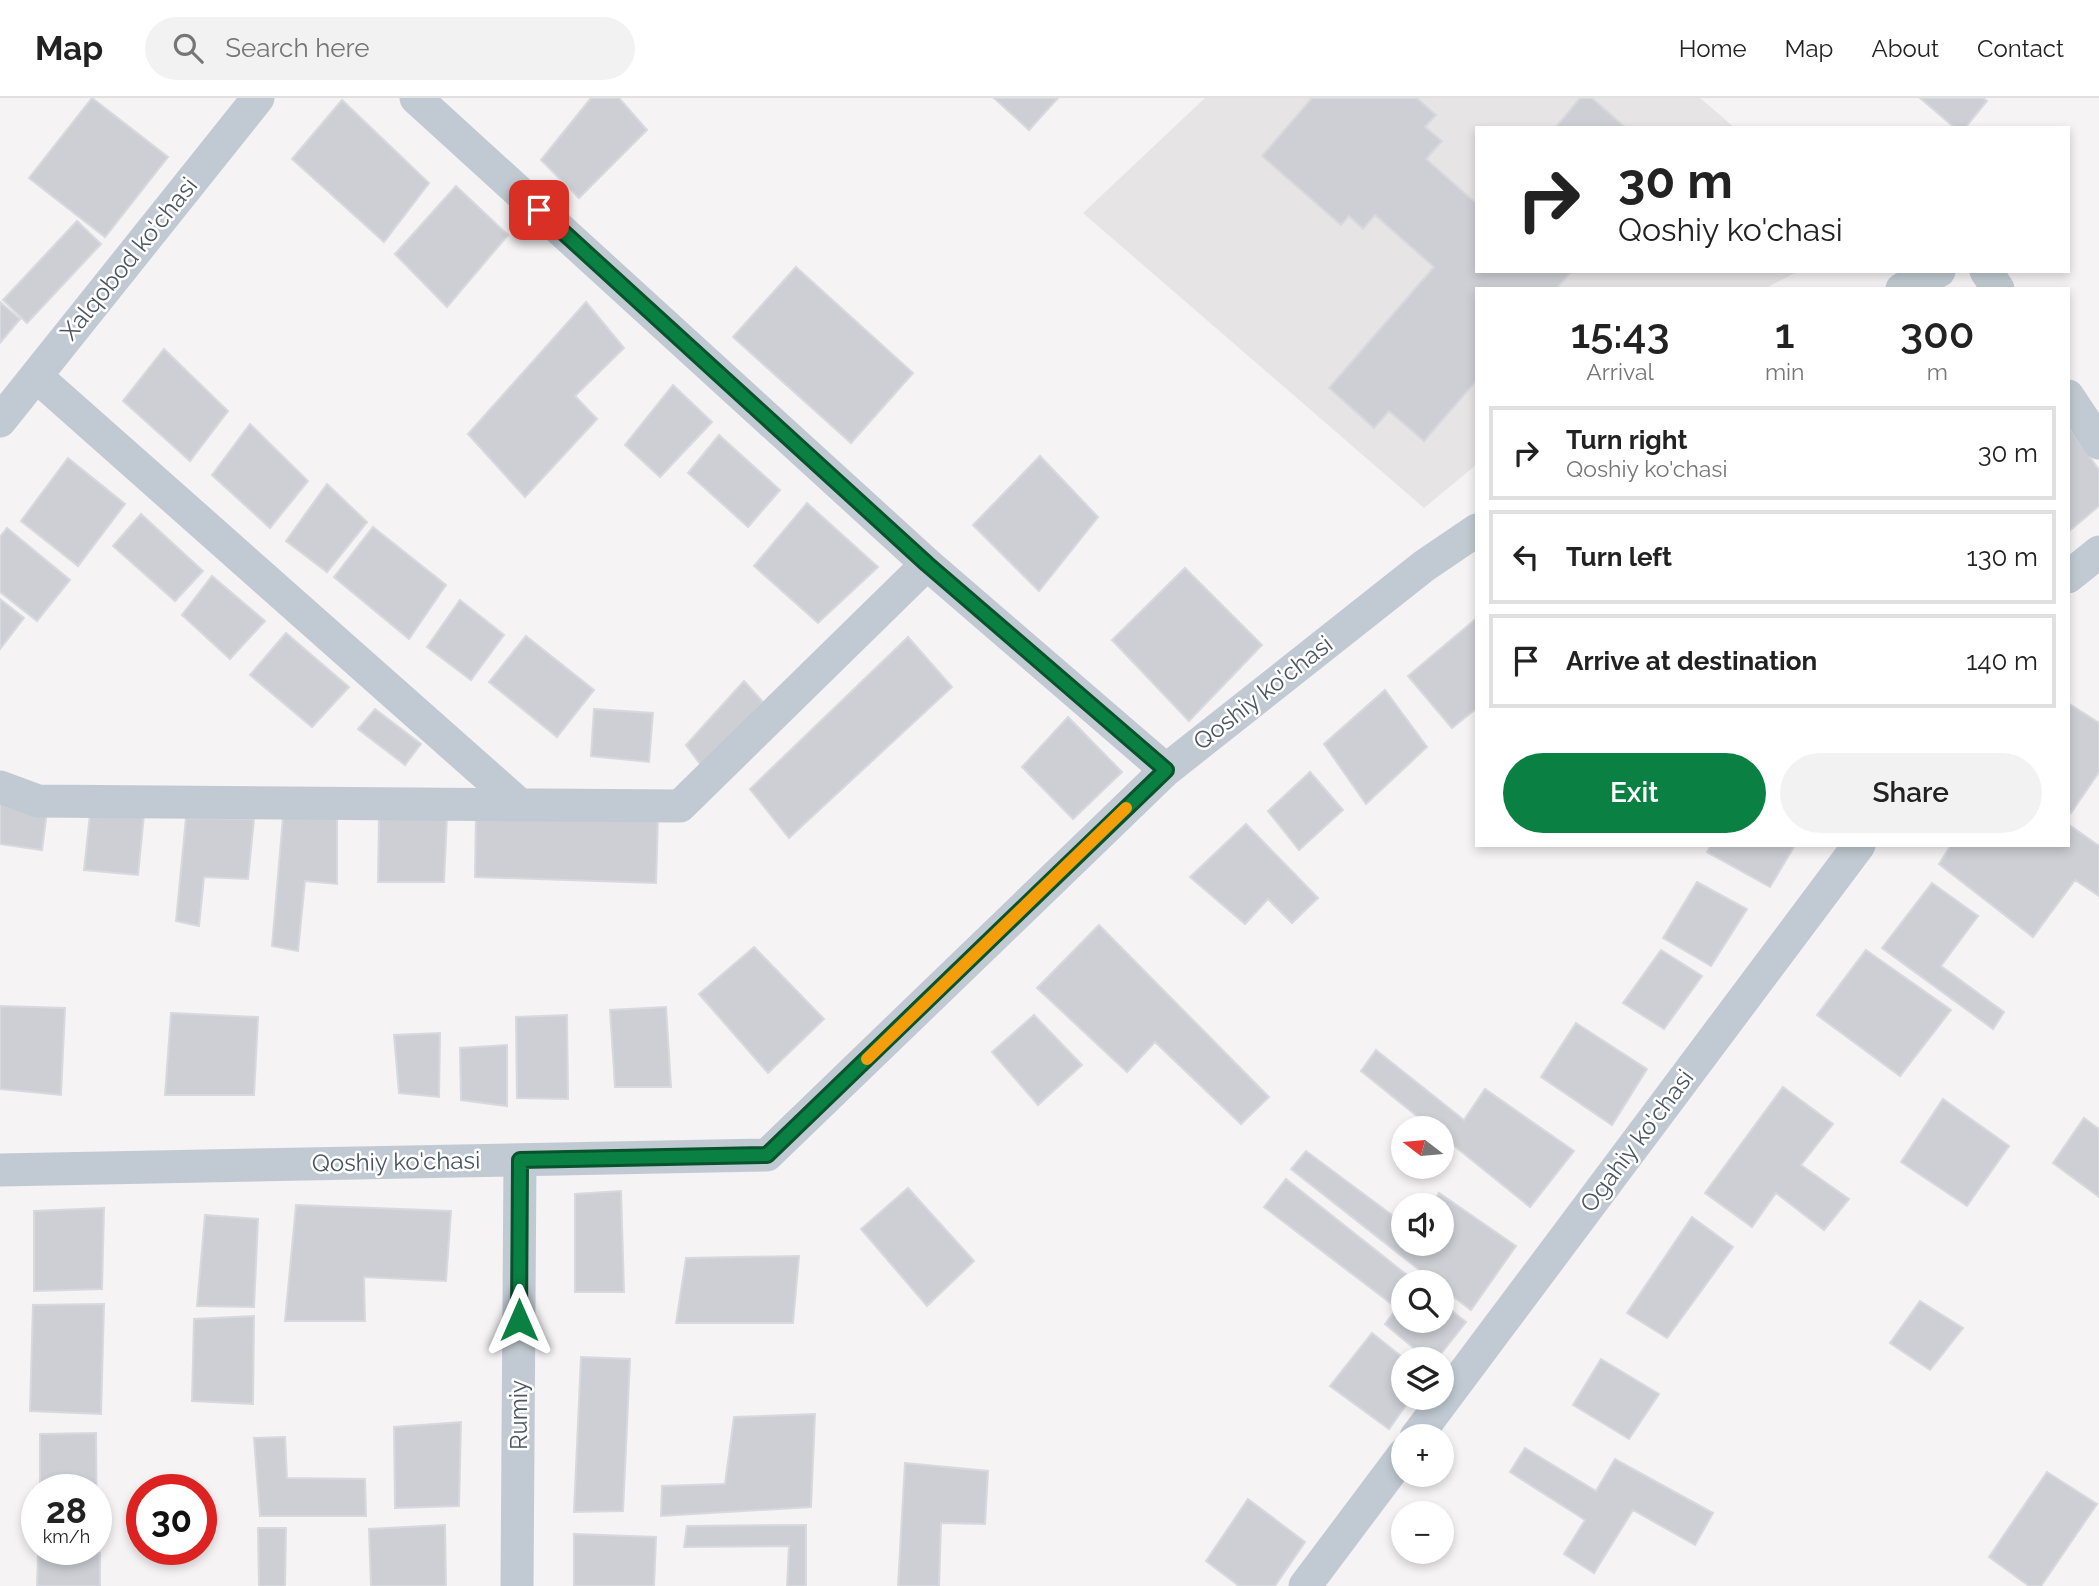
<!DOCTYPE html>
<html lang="en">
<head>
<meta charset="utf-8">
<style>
  :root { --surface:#fff; --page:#f2f2f2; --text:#222; --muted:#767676; --line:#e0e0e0; --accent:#0b8043 }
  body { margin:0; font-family:Raleway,sans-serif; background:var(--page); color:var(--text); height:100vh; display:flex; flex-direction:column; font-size:26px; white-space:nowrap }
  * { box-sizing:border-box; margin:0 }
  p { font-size:23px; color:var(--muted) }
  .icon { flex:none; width:38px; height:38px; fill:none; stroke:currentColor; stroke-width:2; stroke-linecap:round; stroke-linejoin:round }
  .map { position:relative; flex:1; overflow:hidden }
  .side { position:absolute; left:1475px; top:189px; width:595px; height:560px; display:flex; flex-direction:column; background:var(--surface); border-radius:0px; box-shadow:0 4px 10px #0003 }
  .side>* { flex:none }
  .banner { position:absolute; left:1475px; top:28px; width:595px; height:147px; border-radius:0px; box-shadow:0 4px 10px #0003; background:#fff; color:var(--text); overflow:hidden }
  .needle { width:46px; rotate:286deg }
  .controls { position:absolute; left:1391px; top:1018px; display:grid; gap:14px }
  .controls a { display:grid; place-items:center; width:63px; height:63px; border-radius:50%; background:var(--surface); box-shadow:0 4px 10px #0003; font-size:35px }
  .speed { position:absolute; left:21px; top:1376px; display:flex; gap:14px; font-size:35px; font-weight:700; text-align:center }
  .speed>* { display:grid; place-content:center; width:91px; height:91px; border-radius:50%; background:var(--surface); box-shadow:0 4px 10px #0003; line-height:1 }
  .speed small { font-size:18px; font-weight:400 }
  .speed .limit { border:10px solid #d22; background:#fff; color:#111 }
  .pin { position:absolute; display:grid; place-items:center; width:60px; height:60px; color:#fff; margin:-30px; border-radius:14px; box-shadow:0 4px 10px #0006 }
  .me { position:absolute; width:77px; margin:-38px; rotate:0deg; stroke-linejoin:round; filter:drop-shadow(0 0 5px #0008) }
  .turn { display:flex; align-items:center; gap:24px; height:147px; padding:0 28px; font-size:32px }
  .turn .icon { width:91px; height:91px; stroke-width:2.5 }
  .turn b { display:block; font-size:49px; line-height:60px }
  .eta { display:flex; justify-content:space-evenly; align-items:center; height:119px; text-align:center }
  .eta b { font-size:42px; font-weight:600; line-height:49px }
  .cta { display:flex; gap:14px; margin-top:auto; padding:14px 28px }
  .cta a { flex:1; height:80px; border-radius:42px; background:var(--accent); color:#fff; font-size:28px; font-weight:600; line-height:80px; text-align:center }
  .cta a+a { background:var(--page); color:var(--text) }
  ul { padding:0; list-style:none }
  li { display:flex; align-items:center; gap:21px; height:94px; margin:0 14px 10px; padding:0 14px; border:4px solid var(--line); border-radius:0px }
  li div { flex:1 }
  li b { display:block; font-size:26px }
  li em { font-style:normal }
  header { display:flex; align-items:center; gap:42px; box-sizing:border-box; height:98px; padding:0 35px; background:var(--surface); border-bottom:2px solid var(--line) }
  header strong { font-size:33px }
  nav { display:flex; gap:38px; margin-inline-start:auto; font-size:24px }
  .search { width:490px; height:63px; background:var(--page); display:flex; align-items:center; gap:18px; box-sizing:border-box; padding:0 24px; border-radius:38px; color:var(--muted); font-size:26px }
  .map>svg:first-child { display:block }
</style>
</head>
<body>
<header>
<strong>Map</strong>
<div class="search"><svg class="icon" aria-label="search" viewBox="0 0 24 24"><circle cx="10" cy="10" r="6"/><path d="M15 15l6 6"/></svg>Search here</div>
<nav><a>Home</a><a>Map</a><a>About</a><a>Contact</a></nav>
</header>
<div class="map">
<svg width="2099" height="1488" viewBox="0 0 2099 1488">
  <rect width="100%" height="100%" fill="#f5f3f3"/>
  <path fill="#e6e4e5" d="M 1205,0 L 1700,0 L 1735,30 L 1477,30 L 1477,173 L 1799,173 L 1764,191 L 1477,191 L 1477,366 L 1424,410 L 1083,115 Z"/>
  <path fill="#cdcfd5" stroke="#d7d9de" stroke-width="2" d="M 92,0 L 168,59 L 105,139 L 29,80 Z
    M 591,0 L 619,0 L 647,32 L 579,100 L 541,62 Z
    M 994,0 L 1058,0 L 1029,32 Z
    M 1312,0 L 1417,0 L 1436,17 L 1425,29 L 1442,43 L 1426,61 L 1477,106 L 1477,173 L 1572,173 L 1556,191 L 1477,191 L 1477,282 L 1424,343 L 1389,313 L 1374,330 L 1329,290 L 1434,169 L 1375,117 L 1363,131 L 1349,118 L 1341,127 L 1262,58 Z
    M 1580,0 L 1592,0 L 1626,30 L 1555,30 Z
    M 1920,0 L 1983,0 L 1987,3 L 1965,30 L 1955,30 Z
    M 342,2 L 429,85 L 384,144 L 292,61 Z
    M 456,88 L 508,137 L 447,209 L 395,156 Z
    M 77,123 L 101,146 L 27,225 L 3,202 Z
    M 796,169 L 913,275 L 851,345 L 733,239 Z
    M 0,204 L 20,221 L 0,245 Z
    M 586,204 L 624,250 L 575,298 L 597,321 L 525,399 L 468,336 Z
    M 164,251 L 228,313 L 190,363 L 123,303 Z
    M 673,287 L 712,324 L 660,379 L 625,347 Z
    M 250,326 L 308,383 L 270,430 L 212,377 Z
    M 2071,332 L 2099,372 L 2099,408 L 2068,434 L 2068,334 Z
    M 719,337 L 780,392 L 748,429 L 688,375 Z
    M 1040,358 L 1098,419 L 1039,493 L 973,427 Z
    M 68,360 L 125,406 L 78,468 L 21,423 Z
    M 327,386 L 367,424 L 327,474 L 286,443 Z
    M 807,405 L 878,469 L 818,525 L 754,468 Z
    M 141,416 L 203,473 L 175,503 L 113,448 Z
    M 373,429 L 446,487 L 409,541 L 334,479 Z
    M 7,430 L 70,482 L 37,523 L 0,494 L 0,439 Z
    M 1185,470 L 1262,547 L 1189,623 L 1112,542 Z
    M 212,478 L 265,523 L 230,561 L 182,517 Z
    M 0,501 L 24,520 L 0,551 Z
    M 460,502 L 504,537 L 471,582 L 427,549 Z
    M 1477,520 L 1477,610 L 1452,630 L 1408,578 Z
    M 286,535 L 349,589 L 312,629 L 250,577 Z
    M 526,538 L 594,592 L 557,639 L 489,584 Z
    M 908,539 L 952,589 L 789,740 L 750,691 Z
    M 744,583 L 763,604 L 703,670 L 686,647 Z
    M 1385,592 L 1427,649 L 1366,706 L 1324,646 Z
    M 2068,605 L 2099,625 L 2099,674 L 2071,715 L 2068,713 Z
    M 375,611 L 421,646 L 405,667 L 358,631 Z
    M 594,611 L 653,615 L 649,664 L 591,658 Z
    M 1068,619 L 1122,674 L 1073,721 L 1022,669 Z
    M 1310,674 L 1343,712 L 1299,752 L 1268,713 Z
    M 0,705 L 47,713 L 42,752 L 0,746 Z
    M 476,712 L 658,717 L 656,785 L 475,779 Z
    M 90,716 L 144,717 L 138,777 L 84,772 Z
    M 447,718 L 444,784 L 378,784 L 379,719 Z
    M 283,719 L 337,720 L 337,786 L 305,783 L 298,853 L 272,848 Z
    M 186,720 L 254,721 L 248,781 L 204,779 L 199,828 L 176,823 Z
    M 1246,726 L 1318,800 L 1292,825 L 1268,801 L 1245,826 L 1190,779 Z
    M 2068,726 L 2099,748 L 2099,798 L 2075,782 L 2033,839 L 1939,766 L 1951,747 L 2068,747 Z
    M 1711,747 L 1795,747 L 1770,789 L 1707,754 Z
    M 1697,784 L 1747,811 L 1711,868 L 1663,840 Z
    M 1932,785 L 1978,818 L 1941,868 L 2004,914 L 1993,931 L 1882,850 Z
    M 1099,827 L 1269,999 L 1241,1026 L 1155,944 L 1127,974 L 1037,890 Z
    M 754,849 L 824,921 L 768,975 L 699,896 Z
    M 1661,852 L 1702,878 L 1664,931 L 1623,905 Z
    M 1866,852 L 1951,912 L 1900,978 L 1817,917 Z
    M 0,908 L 65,910 L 61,997 L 0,991 Z
    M 666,909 L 671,989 L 615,989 L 610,912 Z
    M 171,915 L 258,919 L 254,997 L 165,997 Z
    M 567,917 L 568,1001 L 517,1000 L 516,919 Z
    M 1034,917 L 1082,967 L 1038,1007 L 992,954 Z
    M 1576,925 L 1647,971 L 1612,1027 L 1541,979 Z
    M 440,935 L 439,999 L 399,995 L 394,937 Z
    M 507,947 L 507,1008 L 461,1002 L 460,950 Z
    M 1376,952 L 1464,1022 L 1485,991 L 1574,1053 L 1530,1109 L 1442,1038 L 1442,1031 L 1433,1031 L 1361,973 Z
    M 1783,989 L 1833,1026 L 1801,1067 L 1849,1101 L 1824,1132 L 1776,1095 L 1752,1129 L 1705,1095 Z
    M 1943,1001 L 2009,1048 L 1967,1108 L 1901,1064 Z
    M 2084,1020 L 2099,1031 L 2099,1099 L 2053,1065 Z
    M 1306,1053 L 1404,1126 L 1404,1146 L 1442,1146 L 1442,1108 L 1431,1108 L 1439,1095 L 1516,1148 L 1471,1212 L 1442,1190 L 1442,1185 L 1436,1185 L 1291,1071 Z
    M 1286,1081 L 1417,1185 L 1404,1185 L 1404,1223 L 1442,1223 L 1442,1205 L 1466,1224 L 1436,1262 L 1428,1262 L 1385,1226 L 1397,1210 L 1264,1109 Z
    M 908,1090 L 974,1163 L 927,1208 L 861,1131 Z
    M 621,1093 L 624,1194 L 575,1194 L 575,1096 Z
    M 296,1107 L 451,1113 L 446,1183 L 364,1179 L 365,1223 L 285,1223 Z
    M 104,1110 L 102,1191 L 34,1193 L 34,1113 Z
    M 205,1117 L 258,1121 L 254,1209 L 197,1208 Z
    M 1692,1119 L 1733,1149 L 1667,1240 L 1627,1215 Z
    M 799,1158 L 793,1225 L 676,1225 L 686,1160 Z
    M 1920,1203 L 1963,1230 L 1930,1272 L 1890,1245 Z
    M 104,1206 L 101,1316 L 30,1313 L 33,1207 Z
    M 254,1218 L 253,1306 L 192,1303 L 194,1221 Z
    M 1372,1235 L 1406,1262 L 1404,1262 L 1404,1300 L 1411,1300 L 1389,1331 L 1330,1288 Z
    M 581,1259 L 630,1261 L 623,1413 L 574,1414 Z
    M 1601,1261 L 1659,1296 L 1629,1341 L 1573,1307 Z
    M 815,1316 L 811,1409 L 661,1418 L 662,1388 L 725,1386 L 734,1319 Z
    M 461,1324 L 459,1408 L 395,1410 L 394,1329 Z
    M 96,1335 L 97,1444 L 96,1391 L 40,1391 L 40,1336 Z
    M 285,1339 L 287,1380 L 365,1381 L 366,1418 L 260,1418 L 254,1340 Z
    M 1525,1350 L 1596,1393 L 1615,1361 L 1713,1415 L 1695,1447 L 1633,1412 L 1594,1475 L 1564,1456 L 1585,1422 L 1510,1374 Z
    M 905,1365 L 988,1373 L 985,1426 L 941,1425 L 939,1488 L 898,1488 Z
    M 2047,1374 L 2097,1406 L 2041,1488 L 2029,1488 L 1989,1459 Z
    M 1248,1401 L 1305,1444 L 1275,1488 L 1239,1488 L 1206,1463 Z
    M 445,1427 L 446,1488 L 371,1488 L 369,1431 Z
    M 806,1427 L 806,1488 L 787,1488 L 789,1448 L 684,1449 L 687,1428 Z
    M 258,1430 L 286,1430 L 285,1488 L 259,1488 Z
    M 574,1436 L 656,1439 L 654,1488 L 574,1488 Z
    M 100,1455 L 100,1488 L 37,1488 L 38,1458 Z"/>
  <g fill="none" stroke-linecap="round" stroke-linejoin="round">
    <path stroke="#c1cad2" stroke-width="33" d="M 416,0 L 927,466 L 1166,672
      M 1986,173 L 1998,191
      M 1902,191 L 1939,173
      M 36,278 L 519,706
      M 2068,298 L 2099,345
      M 0,323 L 258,0
      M 2068,479 L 2099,454
      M 0,689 L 38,703 L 680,708 L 927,466
      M 0,1072 L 767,1057 L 1166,672 L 1424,468 L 1477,432
      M 1416,1339 L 1859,747
      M 517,1488 L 520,1062
      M 1305,1488 L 1404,1356"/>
  </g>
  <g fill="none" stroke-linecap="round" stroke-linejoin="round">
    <defs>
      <path id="route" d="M 519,1222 L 520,1062 L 767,1057 L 1166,672 L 927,466 L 539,112"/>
    </defs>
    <use href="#route" stroke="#07532c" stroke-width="18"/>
    <use href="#route" stroke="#0b8043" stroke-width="12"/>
    <path stroke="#f59e0b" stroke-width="12" d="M 867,961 L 1126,710"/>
  </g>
  <g text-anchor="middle" stroke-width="5" stroke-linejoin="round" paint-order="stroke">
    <g font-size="24" fill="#4a5661" stroke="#fff">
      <text transform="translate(129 161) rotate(-51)" y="8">Xalqobod ko'chasi</text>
      <text transform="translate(1263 595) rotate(-38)" y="8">Qoshiy ko'chasi</text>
      <text transform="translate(1637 1043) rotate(-53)" y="8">Ogahiy ko'chasi</text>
      <text transform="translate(396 1064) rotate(-1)" y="8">Qoshiy ko'chasi</text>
      <text transform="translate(519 1317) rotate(-90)" y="8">Rumiy</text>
    </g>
  </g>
</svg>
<div class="controls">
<a><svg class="needle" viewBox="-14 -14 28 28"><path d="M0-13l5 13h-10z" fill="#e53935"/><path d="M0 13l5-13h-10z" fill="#767676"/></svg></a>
<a><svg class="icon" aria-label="sound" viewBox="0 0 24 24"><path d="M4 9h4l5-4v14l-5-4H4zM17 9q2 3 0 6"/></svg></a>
<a><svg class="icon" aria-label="search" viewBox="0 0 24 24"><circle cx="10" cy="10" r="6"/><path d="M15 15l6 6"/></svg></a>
<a><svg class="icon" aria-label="layers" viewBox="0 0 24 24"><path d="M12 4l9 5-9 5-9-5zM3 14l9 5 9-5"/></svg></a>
<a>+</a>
<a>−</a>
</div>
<div class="speed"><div>28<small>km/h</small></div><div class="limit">30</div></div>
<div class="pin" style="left:539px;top:112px;background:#d93025"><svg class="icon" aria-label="arrive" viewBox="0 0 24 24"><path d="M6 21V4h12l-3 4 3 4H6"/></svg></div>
<svg class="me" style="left:519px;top:1222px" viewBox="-20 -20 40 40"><path d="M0-17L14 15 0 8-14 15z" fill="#0b8043" stroke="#fff" stroke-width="4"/></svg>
<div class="banner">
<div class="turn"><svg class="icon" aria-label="right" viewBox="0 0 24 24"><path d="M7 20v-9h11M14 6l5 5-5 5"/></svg><div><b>30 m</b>Qoshiy ko'chasi</div></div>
</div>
<section class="side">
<div class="eta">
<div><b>15:43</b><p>Arrival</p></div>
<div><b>1</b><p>min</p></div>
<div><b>300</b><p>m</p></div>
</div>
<ul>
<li><svg class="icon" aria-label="right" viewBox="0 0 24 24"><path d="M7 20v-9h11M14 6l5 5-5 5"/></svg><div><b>Turn right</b><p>Qoshiy ko'chasi</p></div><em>30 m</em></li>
<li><svg class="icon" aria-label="left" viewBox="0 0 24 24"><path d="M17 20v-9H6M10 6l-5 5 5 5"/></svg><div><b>Turn left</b></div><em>130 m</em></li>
<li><svg class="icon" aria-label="arrive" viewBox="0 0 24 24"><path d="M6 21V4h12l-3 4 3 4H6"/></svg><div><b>Arrive at destination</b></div><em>140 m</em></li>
</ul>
<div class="cta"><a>Exit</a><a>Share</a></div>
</section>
</div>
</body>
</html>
